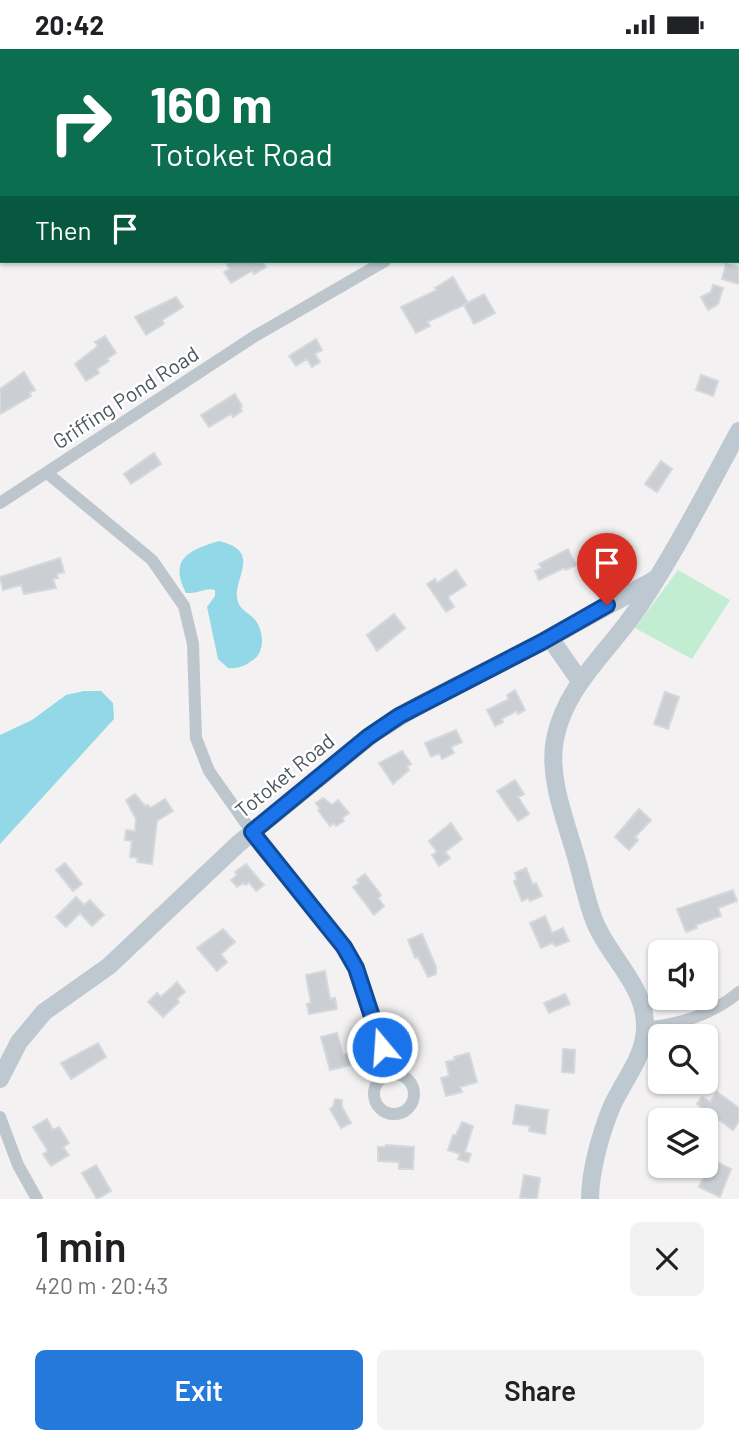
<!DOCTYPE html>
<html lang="en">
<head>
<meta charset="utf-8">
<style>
  :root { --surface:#fff; --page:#f2f2f2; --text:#202124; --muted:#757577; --accent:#2579da }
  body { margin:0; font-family:Barlow,sans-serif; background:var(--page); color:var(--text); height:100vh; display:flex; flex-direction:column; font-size:26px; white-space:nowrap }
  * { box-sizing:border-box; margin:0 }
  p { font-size:23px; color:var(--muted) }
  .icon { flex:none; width:38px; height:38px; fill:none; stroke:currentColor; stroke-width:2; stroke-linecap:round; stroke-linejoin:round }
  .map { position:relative; height:1150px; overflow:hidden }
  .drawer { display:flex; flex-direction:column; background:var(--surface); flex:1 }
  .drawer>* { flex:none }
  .guide { position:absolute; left:0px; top:0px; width:740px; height:214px; box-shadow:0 2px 5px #0004; background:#0b6e4f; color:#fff; overflow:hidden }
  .buttons { position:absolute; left:648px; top:891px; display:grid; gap:14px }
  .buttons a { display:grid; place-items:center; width:70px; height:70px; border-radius:10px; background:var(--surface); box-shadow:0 2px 5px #0004; font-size:35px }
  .pin { position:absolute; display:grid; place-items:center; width:60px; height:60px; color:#fff; margin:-72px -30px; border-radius:50% 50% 50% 0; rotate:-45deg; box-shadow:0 0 7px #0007 }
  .pin .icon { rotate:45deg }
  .me { position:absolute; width:77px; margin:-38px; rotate:342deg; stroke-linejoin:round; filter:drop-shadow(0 0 5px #0008) }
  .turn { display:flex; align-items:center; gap:24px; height:147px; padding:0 35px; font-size:32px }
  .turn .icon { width:91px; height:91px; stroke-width:2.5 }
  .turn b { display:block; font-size:49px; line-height:60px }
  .then { display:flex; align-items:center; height:66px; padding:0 35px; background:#0003; gap:14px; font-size:26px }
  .round { display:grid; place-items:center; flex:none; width:74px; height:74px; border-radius:10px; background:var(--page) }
  .summary { display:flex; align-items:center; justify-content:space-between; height:119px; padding:0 35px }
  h1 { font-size:42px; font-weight:600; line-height:52px }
  .cta { display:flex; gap:14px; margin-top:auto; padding:14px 35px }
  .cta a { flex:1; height:80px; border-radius:10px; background:var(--accent); color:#fff; font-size:28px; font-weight:600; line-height:80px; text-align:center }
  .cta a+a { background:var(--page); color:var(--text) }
  .status { display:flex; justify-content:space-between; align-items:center; height:49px; padding:0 35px; background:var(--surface); direction:ltr }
  .status svg { height:19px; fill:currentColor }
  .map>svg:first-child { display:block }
</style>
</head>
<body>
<div class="status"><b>20:42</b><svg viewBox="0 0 49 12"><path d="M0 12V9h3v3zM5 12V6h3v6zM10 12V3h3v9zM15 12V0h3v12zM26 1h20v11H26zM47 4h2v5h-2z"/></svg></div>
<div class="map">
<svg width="739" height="1150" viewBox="0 0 739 1150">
  <rect width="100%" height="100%" fill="#f3f1f1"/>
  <path fill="#c3edd2" d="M 678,521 L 730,551 L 692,610 L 635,579 Z"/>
  <path fill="#93d8e7" d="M 219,492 C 265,503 230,531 238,553 C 241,562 251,565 256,572 C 264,584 265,603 253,611 C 245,617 238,620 228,619 L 218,610 L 207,558 L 215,547 L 215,541 C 207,538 197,545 186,544 C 168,509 190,501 219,492 Z
    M 84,642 L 101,642 L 113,654 L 114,670 L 0,795 L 0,686 L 32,671 L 66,646 Z"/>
  <path fill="#cbced3" stroke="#d5d8dc" stroke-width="2" d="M 232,212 L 262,212 L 266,218 L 254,225 L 252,222 L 231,234 L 224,223 L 229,220 L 227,215 Z
    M 726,215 L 739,218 L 739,235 L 722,230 Z
    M 453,228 L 468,254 L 427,273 L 430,277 L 416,284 L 401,258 L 437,241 L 435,239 Z
    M 713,236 L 723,239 L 718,255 L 708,261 L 701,248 L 711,243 Z
    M 484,245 L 495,264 L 474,275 L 464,256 Z
    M 176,248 L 183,258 L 162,271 L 164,275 L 146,286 L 135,268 Z
    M 105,287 L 116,304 L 107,310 L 109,312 L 97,320 L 99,324 L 86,332 L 75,315 L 98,297 L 95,293 Z
    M 316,290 L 322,301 L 315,305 L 320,313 L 312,318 L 307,310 L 296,317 L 289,307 Z
    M 24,323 L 35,341 L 29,344 L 31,347 L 0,365 L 0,340 Z
    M 701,326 L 718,332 L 713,347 L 696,341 Z
    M 235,345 L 242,357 L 240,359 L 242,362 L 233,368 L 231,365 L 209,378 L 201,366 Z
    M 154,404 L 161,415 L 131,435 L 124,425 Z
    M 661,412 L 672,420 L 657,443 L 645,435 Z
    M 568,500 L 576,516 L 566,521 L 564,519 L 539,531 L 535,522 L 542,519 L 539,515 Z
    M 60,509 L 64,523 L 57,525 L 58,529 L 53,530 L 56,539 L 24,545 L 21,536 L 3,541 L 0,528 Z
    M 456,521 L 466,536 L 448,548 L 454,558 L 446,563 L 427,535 L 435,530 L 437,534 Z
    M 394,565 L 405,579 L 377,602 L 367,586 Z
    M 515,641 L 525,661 L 518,665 L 517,662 L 501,670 L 503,673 L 495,677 L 487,661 L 509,650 L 507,646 Z
    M 665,643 L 679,648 L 668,680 L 654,675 Z
    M 456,681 L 462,693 L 451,698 L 454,704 L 442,710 L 439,704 L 431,708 L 425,694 Z
    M 402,702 L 411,715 L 407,717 L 409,721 L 393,735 L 379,714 Z
    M 515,731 L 524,745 L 518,748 L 529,765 L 518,772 L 497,742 Z
    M 135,745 L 145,757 L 148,756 L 150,759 L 165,750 L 173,762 L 157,772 L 152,815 L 137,813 L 138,809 L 130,808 L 132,792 L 125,791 L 126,781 L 135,782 L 136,770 L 126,751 Z
    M 323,749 L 332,756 L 338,751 L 349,764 L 342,769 L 344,772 L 336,777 L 334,774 L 330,777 L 318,761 L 320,760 L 316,754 Z
    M 639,760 L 651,771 L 635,788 L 638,791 L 629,801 L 615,788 Z
    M 451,774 L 462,790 L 445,803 L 450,809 L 439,817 L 432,806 L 437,803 L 429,792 Z
    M 65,814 L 82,835 L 73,842 L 56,821 Z
    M 246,815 L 264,836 L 256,842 L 249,833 L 246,836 L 243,834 L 237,838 L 231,831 L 237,826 L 235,823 Z
    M 526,819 L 533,836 L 536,834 L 542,847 L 530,852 L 528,849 L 522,852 L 514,832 L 517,831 L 515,824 Z
    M 365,825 L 381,846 L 378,849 L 384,857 L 374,866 L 353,838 L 359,834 L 357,831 Z
    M 733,841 L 737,852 L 718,859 L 721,867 L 696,876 L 697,879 L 686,883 L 677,860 Z
    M 76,848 L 84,856 L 90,851 L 104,866 L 92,877 L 80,864 L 66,878 L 56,868 Z
    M 545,867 L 552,884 L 563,879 L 569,892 L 556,897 L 552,894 L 541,899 L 530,874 Z
    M 223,880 L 235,893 L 221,905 L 227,913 L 217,922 L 197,899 Z
    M 422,885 L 436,918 L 436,925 L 428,928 L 418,908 L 415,909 L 408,891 Z
    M 325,922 L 330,950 L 335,949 L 337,960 L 309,965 L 307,955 L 311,954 L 306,926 Z
    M 177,933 L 185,943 L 177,950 L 179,953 L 163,968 L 148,953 L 157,944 L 161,948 Z
    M 565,945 L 570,955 L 549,964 L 544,954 Z
    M 337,984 L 343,1006 L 349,1004 L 351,1016 L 330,1021 L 321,988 Z
    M 98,994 L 106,1008 L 71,1030 L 61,1014 Z
    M 563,1000 L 575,1001 L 574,1024 L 562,1023 Z
    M 469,1004 L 477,1033 L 460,1038 L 462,1043 L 446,1047 L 441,1029 L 449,1027 L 446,1013 L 455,1011 L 454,1008 Z
    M 717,1043 L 739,1059 L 739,1072 L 733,1081 L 697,1055 L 702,1048 L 710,1053 Z
    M 335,1050 L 342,1051 L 342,1058 L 351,1074 L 341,1079 L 330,1060 L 333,1058 Z
    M 516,1056 L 548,1061 L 545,1085 L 529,1082 L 530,1077 L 513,1075 Z
    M 47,1070 L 53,1081 L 59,1078 L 69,1094 L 63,1098 L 69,1106 L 51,1117 L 43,1105 L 48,1102 L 33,1078 Z
    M 462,1073 L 473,1077 L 465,1103 L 471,1105 L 468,1113 L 458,1110 L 460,1105 L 448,1101 L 453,1086 L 456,1086 Z
    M 386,1096 L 414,1098 L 413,1120 L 399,1120 L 399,1113 L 378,1112 L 378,1098 L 385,1098 Z
    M 719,1114 L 731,1120 L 720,1148 L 699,1138 L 707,1121 L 714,1124 Z
    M 96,1116 L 111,1142 L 97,1150 L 82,1124 Z
    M 524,1126 L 540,1129 L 537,1150 L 520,1149 Z"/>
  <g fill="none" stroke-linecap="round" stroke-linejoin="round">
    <path stroke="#bec6cd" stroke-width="12" d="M 458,0 L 458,2
      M 114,2 L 116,0
      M 0,97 L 2,96
      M 738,172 L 739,172
      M 47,424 L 152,511 L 184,557 L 193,595 L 196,689 L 209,722 L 252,783 L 344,898 L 356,919 L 391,1024
      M 0,454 L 255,287 L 385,212
      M 645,979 C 680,975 712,966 739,943
      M374 1045a20 20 0 1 1 40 0a20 20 0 1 1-40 0Z
      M 0,1068 L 18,1116 L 37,1150"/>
    <path stroke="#bec8d1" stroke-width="18" d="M 550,589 L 580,632
      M 0,1030 L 19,993 L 44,963 L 109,917 L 238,795 L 374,684 L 419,656 L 542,593 L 656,530
      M 590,1150 C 590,1122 601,1083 612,1057 C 623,1032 644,1009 645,980 C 647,937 608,908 594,871 C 587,853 583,833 578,815 C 568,777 547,730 555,690 C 566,634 613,599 642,553 C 678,498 708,439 739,382"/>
  </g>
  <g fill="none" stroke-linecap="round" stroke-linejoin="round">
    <defs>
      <path id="route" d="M 382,998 L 356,919 L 344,898 L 252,783 L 368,688 L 399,667 L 542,593 L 607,556"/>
    </defs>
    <use href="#route" stroke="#114b97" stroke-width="18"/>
    <use href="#route" stroke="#1a73e8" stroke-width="12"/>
  </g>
  <g text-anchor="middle" stroke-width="5" stroke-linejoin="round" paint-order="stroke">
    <g font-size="21" fill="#4a555d" stroke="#fff">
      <text transform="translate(126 349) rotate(-33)" y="7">Griffing Pond Road</text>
      <text transform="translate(285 727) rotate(-39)" y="7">Totoket Road</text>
    </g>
  </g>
</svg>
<div class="buttons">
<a><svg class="icon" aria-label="sound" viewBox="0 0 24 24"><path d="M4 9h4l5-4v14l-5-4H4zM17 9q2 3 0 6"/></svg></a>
<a><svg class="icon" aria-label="search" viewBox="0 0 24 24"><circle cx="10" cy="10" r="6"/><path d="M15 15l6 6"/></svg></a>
<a><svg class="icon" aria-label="layers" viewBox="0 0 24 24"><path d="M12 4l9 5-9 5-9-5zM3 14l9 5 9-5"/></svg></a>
</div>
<div class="pin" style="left:607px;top:556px;background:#d93025"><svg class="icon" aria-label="arrive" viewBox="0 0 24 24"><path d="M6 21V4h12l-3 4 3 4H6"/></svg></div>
<svg class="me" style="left:382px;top:998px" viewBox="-20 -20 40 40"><circle r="17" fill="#1a73e8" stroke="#fff" stroke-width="3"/><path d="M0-11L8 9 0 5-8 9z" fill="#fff"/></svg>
<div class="guide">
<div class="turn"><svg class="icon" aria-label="right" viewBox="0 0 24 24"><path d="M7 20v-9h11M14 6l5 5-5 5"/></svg><div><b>160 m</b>Totoket Road</div></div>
<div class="then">Then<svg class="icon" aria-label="arrive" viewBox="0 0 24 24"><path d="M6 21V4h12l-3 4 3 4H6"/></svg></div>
</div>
</div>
<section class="drawer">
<div class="summary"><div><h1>1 min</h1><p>420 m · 20:43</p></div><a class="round"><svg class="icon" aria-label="close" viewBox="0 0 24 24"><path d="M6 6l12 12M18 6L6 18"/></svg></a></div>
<div class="cta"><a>Exit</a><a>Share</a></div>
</section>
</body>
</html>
